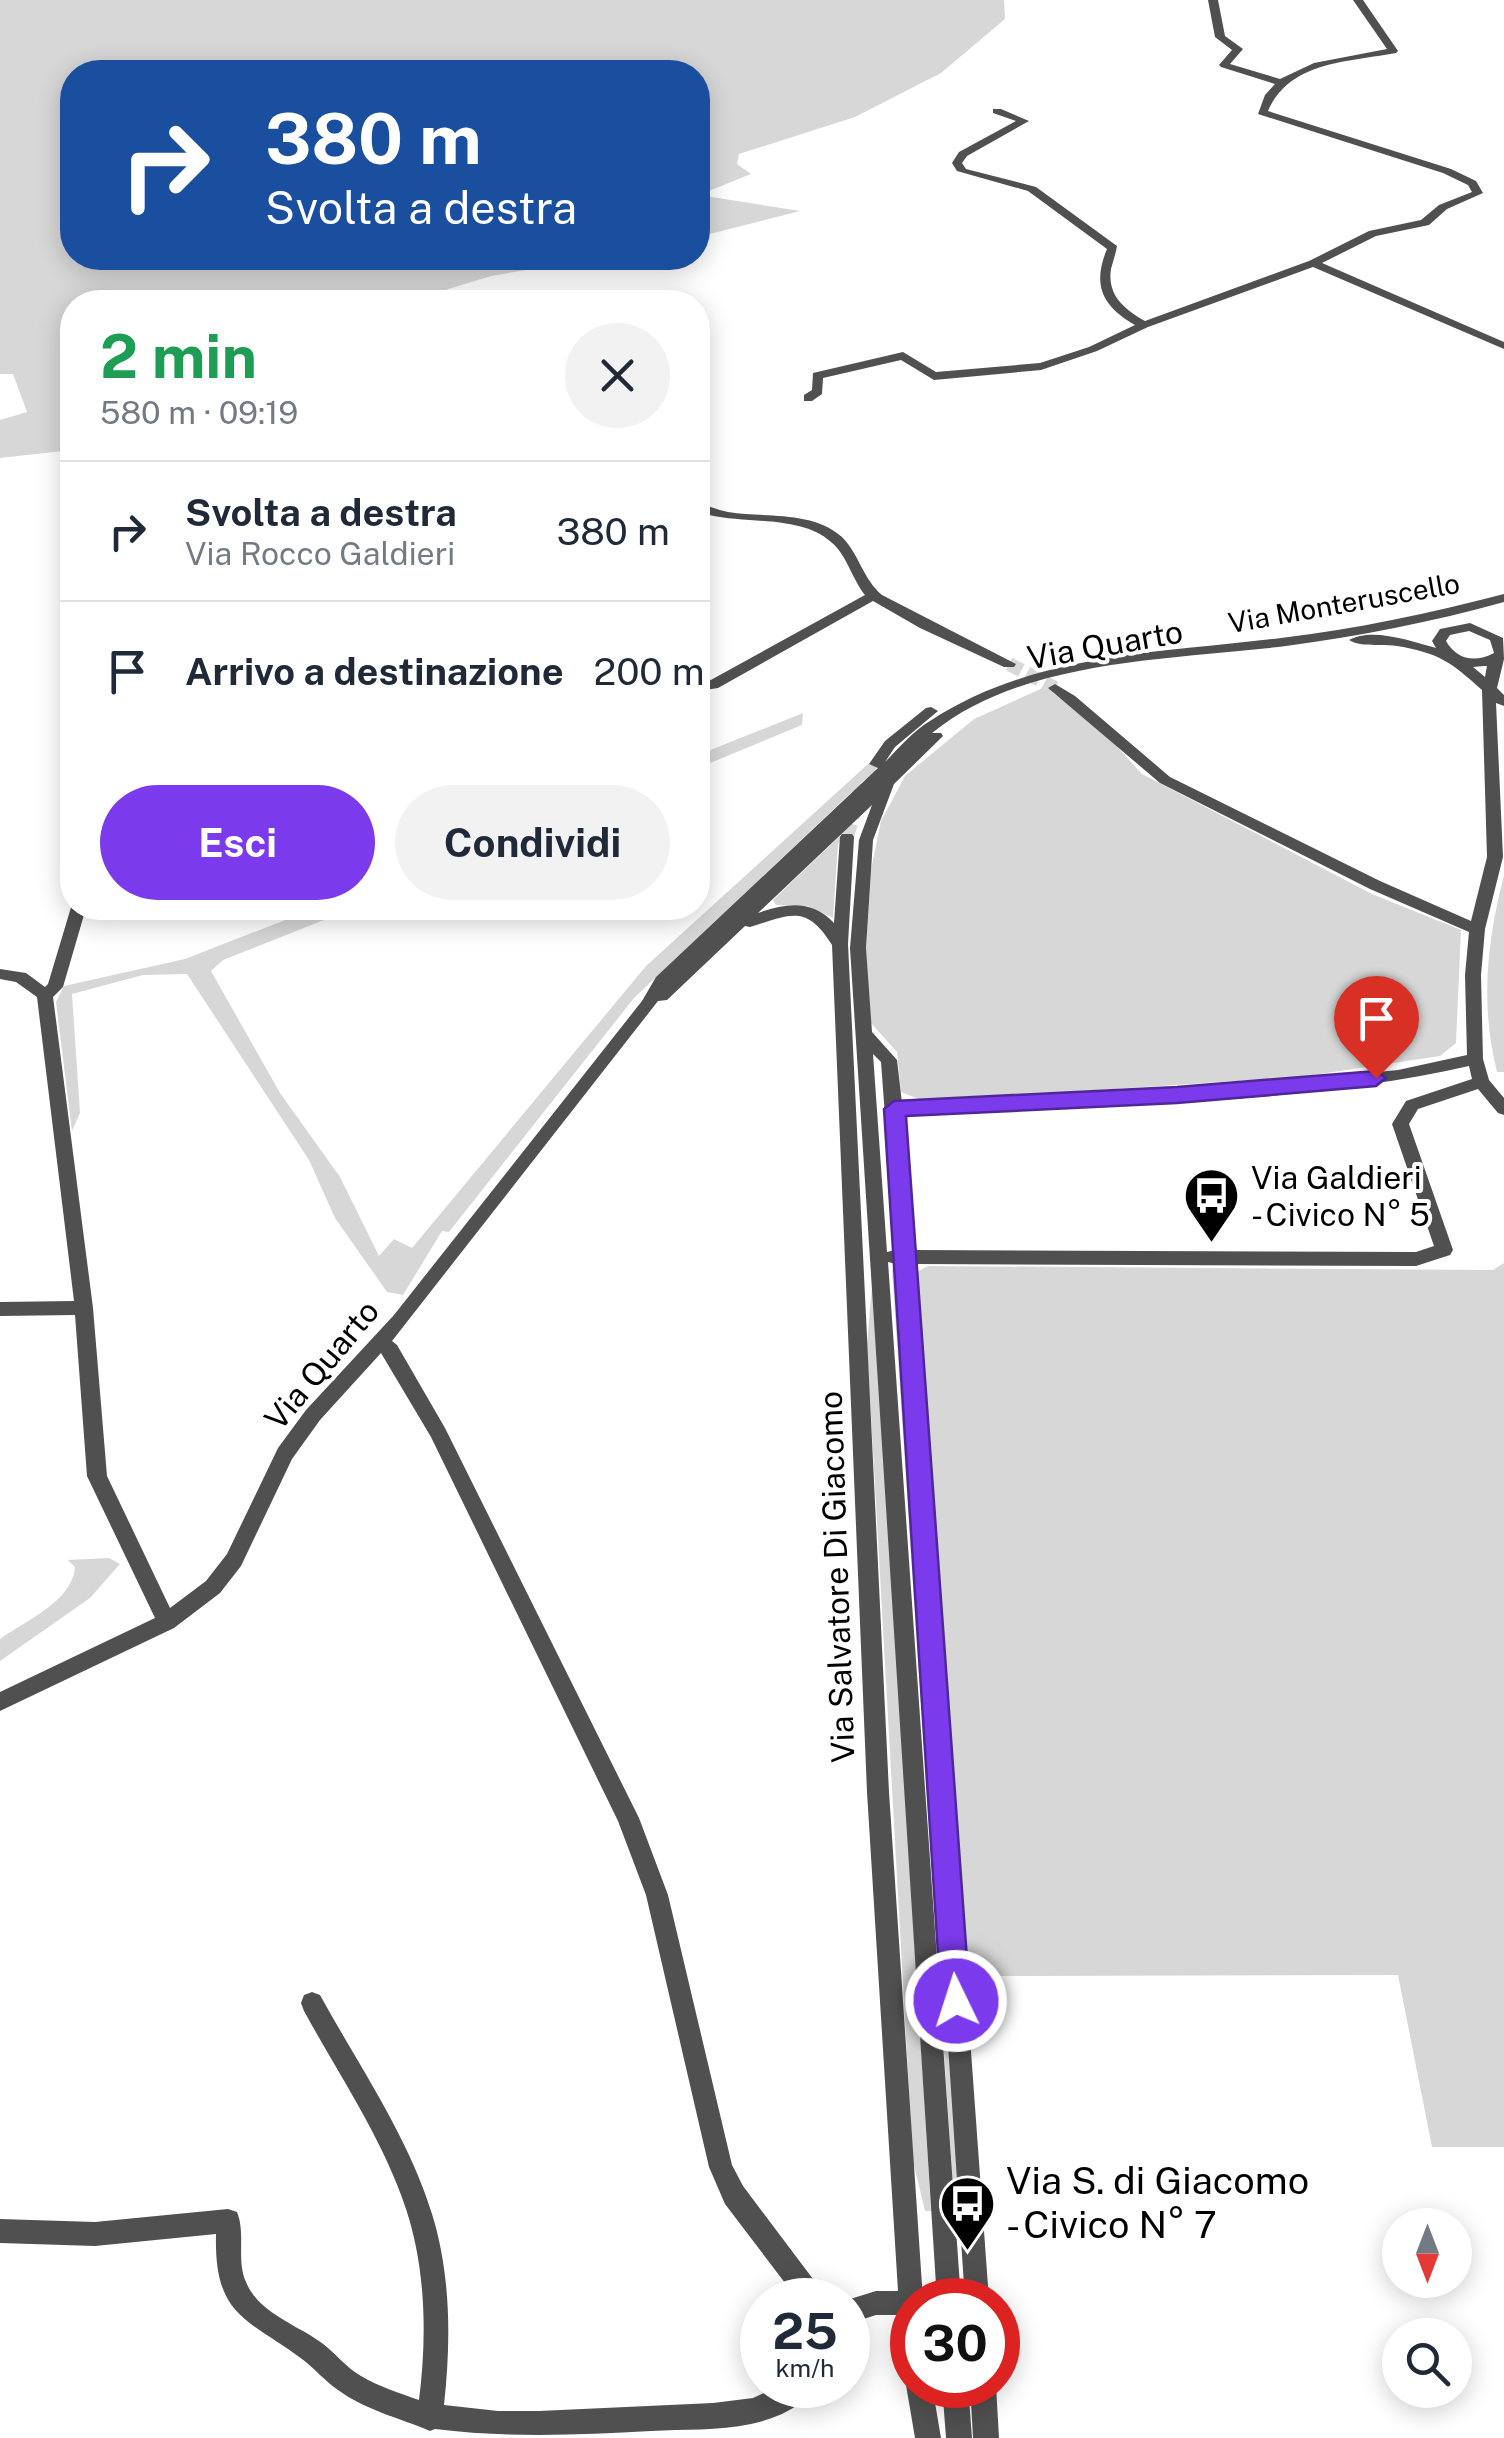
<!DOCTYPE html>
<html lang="it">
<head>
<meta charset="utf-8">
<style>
  :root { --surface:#fff; --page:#f2f2f3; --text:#1f2937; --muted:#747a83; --line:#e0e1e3; --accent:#7c3aed }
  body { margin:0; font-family:"Public Sans",sans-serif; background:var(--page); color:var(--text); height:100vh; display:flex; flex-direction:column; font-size:38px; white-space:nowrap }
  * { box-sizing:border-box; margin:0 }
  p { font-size:32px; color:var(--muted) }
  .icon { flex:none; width:55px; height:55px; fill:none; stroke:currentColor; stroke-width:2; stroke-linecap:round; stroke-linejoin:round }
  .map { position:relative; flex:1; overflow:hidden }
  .sheet { position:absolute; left:60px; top:290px; width:650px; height:630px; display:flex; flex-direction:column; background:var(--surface); border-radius:40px; box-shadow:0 5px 25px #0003 }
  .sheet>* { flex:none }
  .hud { position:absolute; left:60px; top:60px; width:650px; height:210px; border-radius:40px; box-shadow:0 5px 25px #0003; background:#1a4fa0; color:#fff; overflow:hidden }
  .needle { width:65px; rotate:180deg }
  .tools { position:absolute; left:1382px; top:2208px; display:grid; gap:20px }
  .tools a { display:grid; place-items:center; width:90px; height:90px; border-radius:50%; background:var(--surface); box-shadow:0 5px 25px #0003; font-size:50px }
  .speed { position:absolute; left:740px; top:2278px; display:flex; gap:20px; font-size:50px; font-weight:700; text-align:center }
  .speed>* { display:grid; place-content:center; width:130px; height:130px; border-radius:50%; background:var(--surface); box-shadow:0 5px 25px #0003; line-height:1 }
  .speed small { font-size:25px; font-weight:400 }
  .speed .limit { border:15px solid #d22; background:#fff; color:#111 }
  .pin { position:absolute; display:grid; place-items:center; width:85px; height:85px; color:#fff; margin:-102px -42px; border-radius:50% 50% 50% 0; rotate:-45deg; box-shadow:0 0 10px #0007 }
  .pin .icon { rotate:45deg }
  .me { position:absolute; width:110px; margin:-55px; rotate:356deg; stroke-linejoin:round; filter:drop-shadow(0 0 8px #0008) }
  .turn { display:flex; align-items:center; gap:35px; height:210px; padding:0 40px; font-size:45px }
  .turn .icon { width:130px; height:130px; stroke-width:2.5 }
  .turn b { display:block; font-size:70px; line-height:85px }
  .round { display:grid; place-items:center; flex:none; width:105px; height:105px; border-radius:52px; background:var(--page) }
  .head { display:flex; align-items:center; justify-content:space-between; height:170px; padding:0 40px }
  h1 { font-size:60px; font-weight:700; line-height:75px; color:#1e9e55 }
  .cta { display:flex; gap:20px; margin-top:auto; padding:20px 40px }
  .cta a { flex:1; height:115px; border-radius:60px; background:var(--accent); color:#fff; font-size:40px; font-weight:700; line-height:115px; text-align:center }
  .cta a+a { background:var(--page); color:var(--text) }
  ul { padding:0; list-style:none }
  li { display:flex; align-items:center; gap:30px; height:140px; padding:0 40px; border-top:2px solid var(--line) }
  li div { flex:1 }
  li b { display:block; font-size:38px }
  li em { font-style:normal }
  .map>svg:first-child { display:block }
</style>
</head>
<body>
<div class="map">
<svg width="1504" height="2438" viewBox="0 0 1504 2438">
  <rect width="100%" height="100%" fill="#fff"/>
  <path fill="#d7d7d7" d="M 0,0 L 1004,0 L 1005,19 L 941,73 L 855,117 L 739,154 L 737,164 L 751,174 L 699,195 L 800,211 L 698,237 L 698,72 L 72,72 L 72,258 L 597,258 L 491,276 L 406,302 L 72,302 L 72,450 L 0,458 L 0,420 L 27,412 L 13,374 L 0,374 Z
    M 1045,687 L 1103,731 L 1142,774 L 1372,894 L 1461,930 L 1456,1043 L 1440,1056 L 1300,1077 L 924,1101 L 901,1092 L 897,1052 L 871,1023 L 866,950 L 871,870 L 881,821 L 905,776 L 974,719 Z
    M 803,713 L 802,725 L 698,768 L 698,755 Z
    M 868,764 L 879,766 L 634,998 L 449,1232 L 442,1231 L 403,1295 L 387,1292 L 335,1218 L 309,1160 L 187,974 L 143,975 L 72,994 L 80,1113 L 72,1131 L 56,1002 L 64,986 L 185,959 L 316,908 L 354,908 L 223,960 L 211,971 L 280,1093 L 340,1177 L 379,1256 L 394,1239 L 412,1248 L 646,966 Z
    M 840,836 L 845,836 L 838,844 L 833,918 L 808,906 L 776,905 L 773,900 Z
    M 1504,875 L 1504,1072 L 1497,1072 C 1480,1004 1487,942 1504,875 Z
    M 1504,1263 L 1504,2147 L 1432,2147 L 1398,1975 L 969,1976 L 915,1273 L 928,1266 L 1493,1270 Z
    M 892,1269 L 897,1269 L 960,2201 L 954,2201 Z
    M 872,1286 L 874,1288 L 931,2211 L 925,2211 L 913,2161 L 867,1344 Z
    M 109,1558 L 120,1564 L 90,1598 L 0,1661 L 0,1639 C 25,1621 73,1601 75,1567 L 68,1560 Z"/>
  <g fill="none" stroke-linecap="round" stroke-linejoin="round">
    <path stroke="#d9d9d9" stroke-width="14" stroke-dasharray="14 6" stroke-linecap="butt" d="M 1009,664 L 1055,688
      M 847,837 L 859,794 L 876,764"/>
    <path fill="#505050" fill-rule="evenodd" d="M 1208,0 L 1218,0 L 1225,36 L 1243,49 L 1230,64 L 1280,79 L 1314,63 L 1387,49 L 1353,0 L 1363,0 L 1398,51 L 1396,53 C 1348,62 1290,61 1268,111 L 1451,169 L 1476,181 L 1483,193 L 1447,209 L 1429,225 L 1376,236 L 1322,263 L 1504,342 L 1504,349 L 1313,267 L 1148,327 L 1097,351 L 1041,370 L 934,380 L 901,360 L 823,378 L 822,394 L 812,401 L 804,401 L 804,395 L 812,390 L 813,373 L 903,352 L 936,372 L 1040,363 L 1089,347 L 1135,325 C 1102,306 1092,285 1107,249 L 1028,191 L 957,171 L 952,163 L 959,152 L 1016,121 L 993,113 L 993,109 L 1001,109 L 1029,121 L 967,156 L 962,163 L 966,169 L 1036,187 L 1117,246 C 1116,253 1113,261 1111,269 C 1107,295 1124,309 1145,321 L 1309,261 L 1369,231 L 1421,220 L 1439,205 L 1472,192 L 1468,185 L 1443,173 L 1258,114 L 1265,95 L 1275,84 L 1221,67 L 1219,65 L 1232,50 L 1215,37 Z
      M 698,503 C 708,506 718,510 728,512 C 765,518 812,510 842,537 C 859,554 863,579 882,595 L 1016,664 L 1014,667 L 1004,667 L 920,628 L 873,601 L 718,688 L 698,691 L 698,683 L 709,681 L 865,595 C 852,579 847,555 831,542 C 801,515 746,524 709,515 L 698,511 Z
      M 1504,594 L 1504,602 C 1432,622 1360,636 1286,646 C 1173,660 1024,658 932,733 L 941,733 L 943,736 L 894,784 L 873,840 L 866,948 L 872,1032 L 897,1060 L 902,1103 L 1246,1085 L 1398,1070 L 1467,1055 L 1465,975 L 1469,932 L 1370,889 L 1160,783 L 1048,688 L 1055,684 L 1075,696 L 1170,777 L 1380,881 L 1471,921 L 1487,857 L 1482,690 C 1451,662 1439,653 1397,646 C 1381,643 1362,648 1349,640 C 1372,627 1411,641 1436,648 L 1432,641 L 1440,629 L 1470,623 L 1503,638 L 1504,659 L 1497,688 L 1504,695 L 1504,706 L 1496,703 L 1503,857 L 1485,929 L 1481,975 L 1483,1059 L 1489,1080 L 1504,1098 L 1504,1115 L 1498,1113 L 1478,1089 L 1418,1109 L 1409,1124 L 1453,1250 L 1450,1255 L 1416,1266 L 914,1264 L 989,2300 L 965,2300 L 896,1264 L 888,1262 L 961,2300 L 937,2300 L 850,948 L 859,840 L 872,805 L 758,913 C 786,903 812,899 834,923 L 840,837 L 842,834 L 852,834 L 854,837 L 848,944 L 889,1792 L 923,2300 L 912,2300 L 912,2327 L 903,2324 L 900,2315 L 876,2315 L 848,2324 L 847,2300 L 876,2291 L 898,2291 L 867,1792 L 832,945 C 806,903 790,915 750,927 L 745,926 L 667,1000 L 658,1001 L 392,1341 L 397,1345 L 445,1428 L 639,1818 L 668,1895 L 732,2165 L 743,2186 L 822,2291 L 825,2300 L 798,2300 L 725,2204 L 709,2167 L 646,1895 L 618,1821 L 431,1437 L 381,1353 L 320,1420 L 292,1459 L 241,1566 L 220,1593 L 174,1628 L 0,1711 L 0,1692 L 155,1618 L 87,1476 L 75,1315 L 0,1316 L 0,1302 L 74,1301 L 37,997 L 16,982 L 0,979 L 0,969 L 26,973 L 45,987 L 48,984 L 72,904 L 72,908 L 86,908 L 63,987 L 53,997 L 93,1308 L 107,1476 L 170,1608 L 206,1581 L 227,1554 L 278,1448 L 306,1410 L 394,1315 L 642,1001 L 656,977 L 878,768 L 869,764 L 885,741 L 926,708 L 931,707 L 938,711 L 895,747 L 885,762 C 899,748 913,731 930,721 C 1033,653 1162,653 1281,638 C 1357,629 1430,613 1504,594 ZM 1469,631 L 1490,640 L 1494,653 C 1475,663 1457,660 1446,641 L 1450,635 ZM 1484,666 L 1487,666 L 1485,677 L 1473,667 ZM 873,1054 L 881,1062 L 895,1250 L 887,1252 ZM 1469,1066 L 1472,1079 L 1406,1101 L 1392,1124 L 1434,1246 L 1416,1252 L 913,1250 L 903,1115 C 1089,1105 1287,1107 1469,1066 Z
      M 312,1992 L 320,1995 C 359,2066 408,2136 432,2214 C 451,2275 451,2342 444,2405 L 498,2411 L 539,2411 L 713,2403 L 753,2398 L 782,2385 L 814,2385 C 804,2408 774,2419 751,2424 C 718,2431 684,2429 651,2431 C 579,2435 507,2438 435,2429 L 430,2431 C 400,2418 365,2410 338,2390 C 325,2381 315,2369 302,2359 C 247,2318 214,2317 216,2234 L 95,2246 L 0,2243 L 0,2219 L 95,2222 L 228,2209 L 237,2212 C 246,2234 236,2260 246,2282 C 258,2312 295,2324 319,2341 C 334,2351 345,2367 361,2376 C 380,2387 399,2393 419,2400 C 427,2338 426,2269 406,2209 C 383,2139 339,2075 304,2011 L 301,2003 L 304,1995 Z
      M 912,2375 L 912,2385 L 932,2385 L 941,2438 L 915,2438 L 906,2385 Z
      M 942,2385 L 968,2385 L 972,2438 L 946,2438 Z
      M 970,2385 L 996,2385 L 999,2438 L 973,2438 Z"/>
  </g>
  <path fill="#7c3aed" stroke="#51269a" stroke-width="2.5" d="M 1376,1071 L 1386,1078 L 1376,1086 L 1177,1103 L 906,1116 L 970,2001 L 966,2011 L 956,2015 L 945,2011 L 941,2001 L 884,1109 L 894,1101 L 1177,1087 Z"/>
  <defs>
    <symbol id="bus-pin" viewBox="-11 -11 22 30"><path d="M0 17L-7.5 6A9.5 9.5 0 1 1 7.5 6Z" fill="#000" stroke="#fff"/><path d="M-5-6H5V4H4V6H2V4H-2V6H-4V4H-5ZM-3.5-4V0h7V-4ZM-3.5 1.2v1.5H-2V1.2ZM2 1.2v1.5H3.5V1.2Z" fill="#fff"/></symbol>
  </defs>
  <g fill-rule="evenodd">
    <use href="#bus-pin" x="1180" y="1164" width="63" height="86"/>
    <use href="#bus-pin" x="936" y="2172" width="63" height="86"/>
  </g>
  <g text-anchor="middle" stroke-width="8" stroke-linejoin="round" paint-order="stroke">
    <g font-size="28" fill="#000" stroke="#fff">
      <text transform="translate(1344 603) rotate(-10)" y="10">Via Monteruscello</text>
    </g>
    <g font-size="32" fill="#000" stroke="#fff">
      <text transform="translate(1105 645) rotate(-10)" y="11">Via Quarto</text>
      <text transform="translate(322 1365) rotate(-50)" y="11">Via Quarto</text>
      <text transform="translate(837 1577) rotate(-92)" y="11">Via Salvatore Di Giacomo</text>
    </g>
    <g font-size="32" fill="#000" stroke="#fff" text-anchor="start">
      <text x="1251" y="1189">Via Galdieri<tspan x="1251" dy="37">- Civico N° 5</tspan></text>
    </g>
    <g font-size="38" fill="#000" stroke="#fff" text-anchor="start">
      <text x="1006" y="2194">Via S. di Giacomo<tspan x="1006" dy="44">- Civico N° 7</tspan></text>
    </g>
  </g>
</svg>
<div class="tools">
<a><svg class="needle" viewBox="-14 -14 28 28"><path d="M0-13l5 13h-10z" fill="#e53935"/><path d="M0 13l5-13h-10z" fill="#747a83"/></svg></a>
<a><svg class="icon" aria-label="search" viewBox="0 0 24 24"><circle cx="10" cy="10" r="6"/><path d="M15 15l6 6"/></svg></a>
</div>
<div class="speed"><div>25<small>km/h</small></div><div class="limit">30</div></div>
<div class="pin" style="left:1376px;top:1078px;background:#d93025"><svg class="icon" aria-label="arrive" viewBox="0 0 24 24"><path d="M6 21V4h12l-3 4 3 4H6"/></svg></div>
<svg class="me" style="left:956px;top:2001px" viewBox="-20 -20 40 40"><circle r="17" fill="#7c3aed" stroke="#fff" stroke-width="3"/><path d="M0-11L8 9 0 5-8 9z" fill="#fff"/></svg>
<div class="hud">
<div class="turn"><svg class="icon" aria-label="right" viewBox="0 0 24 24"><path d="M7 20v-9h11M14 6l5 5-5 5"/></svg><div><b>380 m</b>Svolta a destra</div></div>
</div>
<section class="sheet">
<div class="head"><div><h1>2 min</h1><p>580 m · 09:19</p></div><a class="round"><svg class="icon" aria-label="close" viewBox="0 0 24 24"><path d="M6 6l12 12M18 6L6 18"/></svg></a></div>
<ul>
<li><svg class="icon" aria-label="right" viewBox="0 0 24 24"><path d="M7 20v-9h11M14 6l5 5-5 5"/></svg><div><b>Svolta a destra</b><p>Via Rocco Galdieri</p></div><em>380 m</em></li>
<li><svg class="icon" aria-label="arrive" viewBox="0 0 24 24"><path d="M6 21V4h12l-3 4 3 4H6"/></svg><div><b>Arrivo a destinazione</b></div><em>200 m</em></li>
</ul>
<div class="cta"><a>Esci</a><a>Condividi</a></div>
</section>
</div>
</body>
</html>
